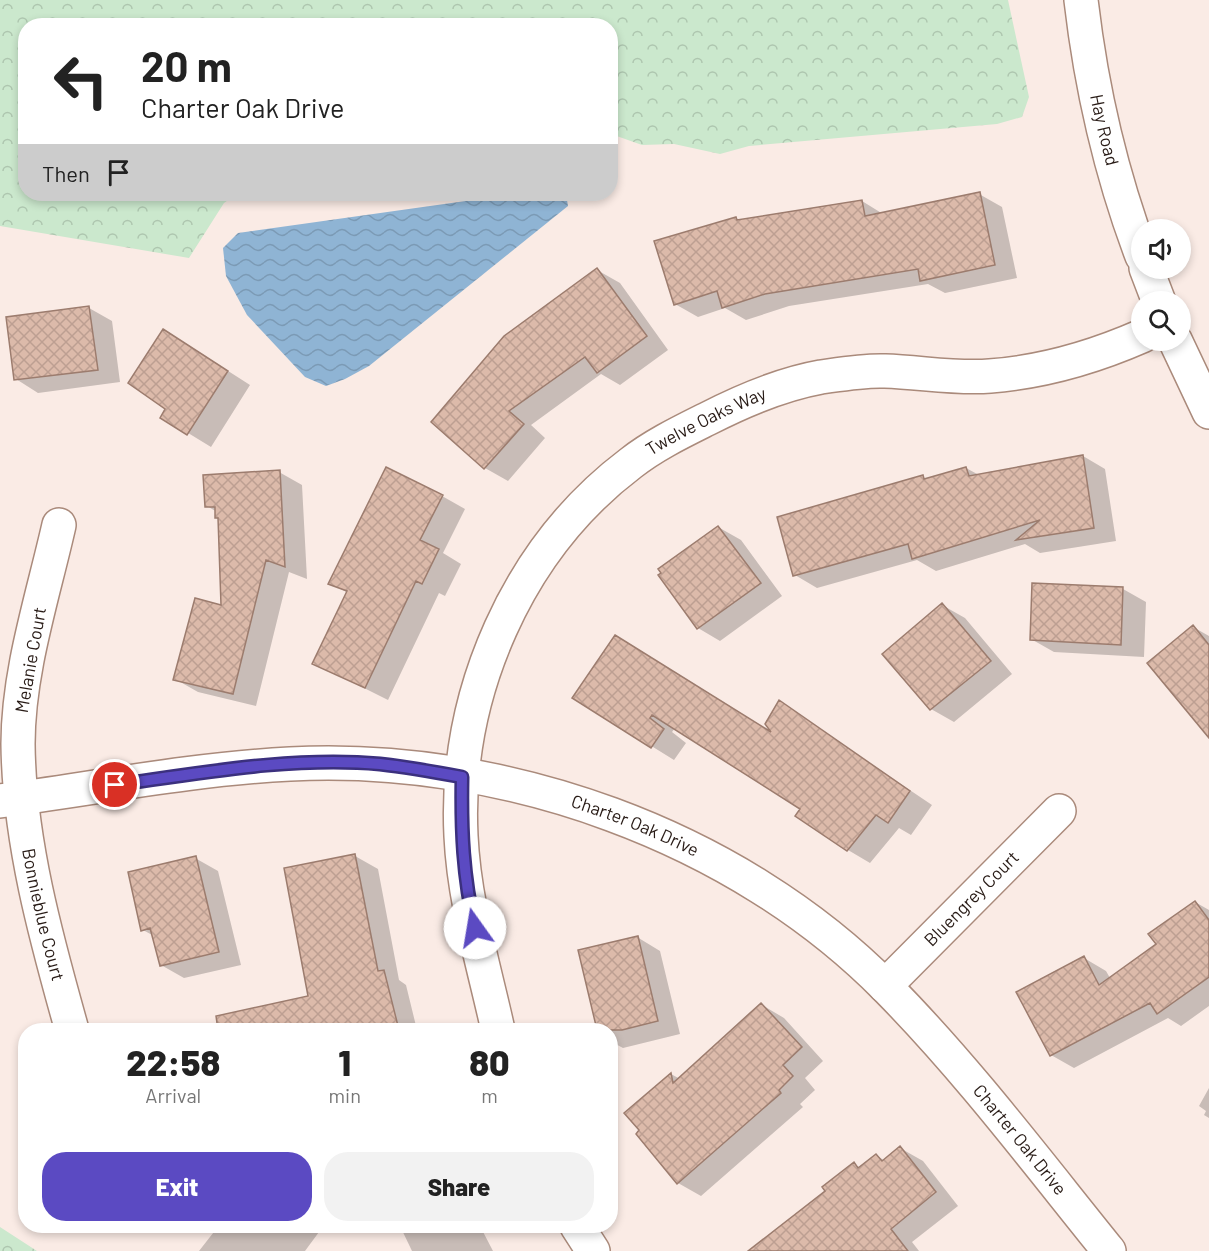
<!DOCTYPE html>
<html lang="en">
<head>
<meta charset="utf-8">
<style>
  :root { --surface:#fff; --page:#f2f2f2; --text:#222; --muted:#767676; --accent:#5b4ac2 }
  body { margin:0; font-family:Barlow,sans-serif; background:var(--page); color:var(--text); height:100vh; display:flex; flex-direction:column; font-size:22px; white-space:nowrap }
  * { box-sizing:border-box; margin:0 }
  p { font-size:20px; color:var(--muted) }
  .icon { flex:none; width:33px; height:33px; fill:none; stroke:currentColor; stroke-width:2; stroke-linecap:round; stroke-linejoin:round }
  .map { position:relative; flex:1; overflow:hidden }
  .side { position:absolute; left:18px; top:1023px; width:600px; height:210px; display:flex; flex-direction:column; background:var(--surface); border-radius:24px; box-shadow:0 3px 9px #0003 }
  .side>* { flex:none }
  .banner { position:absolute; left:18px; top:18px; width:600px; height:183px; border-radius:24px; box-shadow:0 3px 9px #0003; background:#fff; color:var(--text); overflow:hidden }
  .tools { position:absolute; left:1131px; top:219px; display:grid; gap:12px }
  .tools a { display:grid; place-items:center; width:60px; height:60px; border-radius:50%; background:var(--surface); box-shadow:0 3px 9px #0003; font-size:30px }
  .pin { position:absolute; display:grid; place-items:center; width:51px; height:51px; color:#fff; margin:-26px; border:3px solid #fff; border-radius:50%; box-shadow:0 2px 6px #0007 }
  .me { position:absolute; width:66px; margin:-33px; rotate:347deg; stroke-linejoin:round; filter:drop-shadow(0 0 4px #0008) }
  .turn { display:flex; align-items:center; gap:21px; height:126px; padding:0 24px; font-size:27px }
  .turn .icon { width:78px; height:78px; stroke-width:2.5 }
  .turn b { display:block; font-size:42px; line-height:51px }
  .then { display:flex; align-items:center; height:57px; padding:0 24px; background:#0003; gap:12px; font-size:22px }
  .eta { display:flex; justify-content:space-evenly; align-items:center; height:102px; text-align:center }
  .eta b { font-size:36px; font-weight:800; line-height:42px }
  .primary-button { display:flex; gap:12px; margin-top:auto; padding:12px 24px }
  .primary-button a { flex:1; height:69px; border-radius:24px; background:var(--accent); color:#fff; font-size:24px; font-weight:800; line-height:69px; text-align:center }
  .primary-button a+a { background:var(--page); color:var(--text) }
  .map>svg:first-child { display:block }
</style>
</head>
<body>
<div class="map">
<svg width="1209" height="1251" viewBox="0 0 1209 1251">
  <defs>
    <pattern id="forest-crowns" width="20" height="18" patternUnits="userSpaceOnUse" patternTransform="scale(1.5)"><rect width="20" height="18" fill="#cbe8cd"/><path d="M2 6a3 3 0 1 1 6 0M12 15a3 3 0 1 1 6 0" fill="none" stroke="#aec6af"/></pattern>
    <pattern id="water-waves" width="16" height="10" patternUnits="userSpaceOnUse" patternTransform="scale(1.5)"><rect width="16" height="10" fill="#8fb4d4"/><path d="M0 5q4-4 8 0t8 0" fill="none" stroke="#7b9ab5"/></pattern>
    <pattern id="building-cross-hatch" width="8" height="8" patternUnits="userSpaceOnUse" patternTransform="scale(1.5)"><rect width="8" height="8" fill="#dcbaaa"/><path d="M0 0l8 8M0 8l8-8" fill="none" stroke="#bd9f92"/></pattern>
  </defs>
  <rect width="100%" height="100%" fill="#faebe5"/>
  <path fill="url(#forest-crowns)" d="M 0,0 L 1008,0 L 1029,97 L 1022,117 L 997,124 L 749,146 L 720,154 L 674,144 L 642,145 L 611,134 L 610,26 L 26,26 L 26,194 L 237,194 L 224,203 L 189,258 L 0,226 Z
    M 0,1227 L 37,1251 L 0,1251 Z"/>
  <path fill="url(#water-waves)" d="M 515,194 L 566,194 L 568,206 L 369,366 L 345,379 L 326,386 L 305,377 L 247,315 L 226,276 L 223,248 L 238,233 Z"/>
  <path fill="#0003" d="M 979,194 L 1002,207 L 1017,278 L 945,293 L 928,284 L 789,306 L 746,320 L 725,308 L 698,317 L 675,304 L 735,218 L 741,221 L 862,201 L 883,214 Z
    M 597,270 L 620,283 L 668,350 L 620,385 L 601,374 L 531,425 L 545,438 L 508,481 L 485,468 L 433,421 Z
    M 89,308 L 112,321 L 120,382 L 38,393 L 16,379 Z
    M 186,344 L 250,385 L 211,447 L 162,417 L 167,408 Z
    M 1083,456 L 1105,469 L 1116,541 L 1040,553 L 1025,544 L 936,571 L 917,560 L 817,588 L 795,575 L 923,477 L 927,479 L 966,468 L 979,475 Z
    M 279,472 L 302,485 L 307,579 L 289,572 L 256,706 L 198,692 L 175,679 L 223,607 L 219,519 L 217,512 L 207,506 Z
    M 442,496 L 465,509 L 443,553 L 461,564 L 445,596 L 439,593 L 388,700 L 314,663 L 348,593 L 330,583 Z
    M 718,527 L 741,540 L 782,596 L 720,641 L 698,628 Z
    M 1034,585 L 1123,589 L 1146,602 L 1144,657 L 1054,652 L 1031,639 Z
    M 942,605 L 965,618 L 1012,674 L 954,722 L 931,709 Z
    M 1193,627 L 1209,636 L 1209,732 Z
    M 574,698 L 775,735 L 779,702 L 932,805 L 911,835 L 899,828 L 870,863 L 848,850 L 802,809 L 675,728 L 672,732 L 686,743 L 674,760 Z
    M 355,856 L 378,869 L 399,980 L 406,985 L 417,1030 L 227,1030 L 224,1016 L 310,997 Z
    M 195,858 L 218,871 L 241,965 L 184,978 L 161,965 L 154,936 L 143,930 Z
    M 1195,902 L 1209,910 L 1209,1006 L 1181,1026 L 1168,1018 L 1074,1068 L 1051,1055 L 1084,958 L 1106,971 L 1110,978 L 1158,944 Z
    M 637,937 L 660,951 L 680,1034 L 623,1048 L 610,1041 L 610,1030 L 599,1030 L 580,952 Z
    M 762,1005 L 784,1018 L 823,1061 L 805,1078 L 815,1090 L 800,1104 L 803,1107 L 701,1196 L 678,1183 L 671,1074 L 680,1079 Z
    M 1209,1088 L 1209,1118 L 1204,1115 L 1206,1111 L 1199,1106 Z
    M 900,1148 L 923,1161 L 958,1206 L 912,1242 L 919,1251 L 750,1251 L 827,1191 L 854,1164 L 861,1168 L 876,1155 L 885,1161 Z
    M 214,1226 L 311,1226 L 319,1232 L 305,1251 L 199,1251 L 217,1228 Z
    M 400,1226 L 480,1226 L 493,1251 L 412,1251 Z"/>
  <path fill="url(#building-cross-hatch)" stroke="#9c7c6e" stroke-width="1.5" d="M 980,192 L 995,265 L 920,281 L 918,269 L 765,294 L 722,308 L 717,291 L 674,305 L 654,241 L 736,217 L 737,220 L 862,200 L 865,216 Z
    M 597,268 L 647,336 L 597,373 L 585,357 L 509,411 L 524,424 L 484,469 L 431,422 L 504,336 Z
    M 89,306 L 98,370 L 14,380 L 6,317 Z
    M 163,329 L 228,371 L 187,435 L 160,418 L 165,409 L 128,383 Z
    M 1083,455 L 1094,528 L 1016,540 L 1040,520 L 912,559 L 908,544 L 793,576 L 777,517 L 923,475 L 924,479 L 966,467 L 969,476 Z
    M 386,467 L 443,495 L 420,540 L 439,549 L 422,584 L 416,581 L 365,688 L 312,664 L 347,591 L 328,584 Z
    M 280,470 L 285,567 L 266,560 L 233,694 L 173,680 L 195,598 L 221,605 L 218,518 L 215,518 L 215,507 L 205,507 L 203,475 Z
    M 718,526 L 761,583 L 697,629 L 658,575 L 661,573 L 658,569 Z
    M 1032,583 L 1123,587 L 1121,645 L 1030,640 Z
    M 942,603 L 991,661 L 930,710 L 882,654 Z
    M 1193,625 L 1209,645 L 1209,738 L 1147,663 Z
    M 615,635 L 771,732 L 765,724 L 779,700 L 910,791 L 888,823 L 876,815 L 847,851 L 795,816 L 800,809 L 652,715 L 650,718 L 664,729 L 651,748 L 572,698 Z
    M 355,854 L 378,971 L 384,970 L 399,1030 L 218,1030 L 216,1016 L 308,996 L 284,868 Z
    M 196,856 L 219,952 L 160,966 L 150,928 L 141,931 L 128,872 Z
    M 1195,901 L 1209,920 L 1209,977 L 1157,1014 L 1150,1003 L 1050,1056 L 1016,992 L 1084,956 L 1099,985 L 1156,944 L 1148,934 Z
    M 638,936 L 658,1021 L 622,1030 L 597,1030 L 578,950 Z
    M 761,1003 L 802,1047 L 783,1065 L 793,1076 L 779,1090 L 781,1093 L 677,1184 L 636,1134 L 639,1130 L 624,1113 L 671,1073 L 673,1083 Z
    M 900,1146 L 936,1192 L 891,1229 L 908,1251 L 748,1251 L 825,1191 L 822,1187 L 854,1162 L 858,1168 L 876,1154 L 882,1161 Z"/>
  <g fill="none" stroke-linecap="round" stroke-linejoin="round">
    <defs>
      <g id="minor">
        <path id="s1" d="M 1081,0 C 1091,86 1111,174 1142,256"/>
        <path d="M 1146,268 L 1159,302"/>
        <path d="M 1175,340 L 1209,412"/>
        <path id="s2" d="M 59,525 C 43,596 18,671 18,744 C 19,840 46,938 72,1030"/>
        <path id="s3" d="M 0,801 C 96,788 193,769 290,764 C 503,753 736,835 887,988 C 967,1069 1037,1162 1109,1251"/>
        <path id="s4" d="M 885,986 L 1059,811"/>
        <path id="s5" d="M 498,1030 C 484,966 464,902 461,836 C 454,694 517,549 631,463 C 654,445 681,432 707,419 C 742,401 782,384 821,377 C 842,374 865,370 885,371 C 920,372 956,379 990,376 C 1043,372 1094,357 1142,336"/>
        <path d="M 577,1226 L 593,1251"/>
      </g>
    </defs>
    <use href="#minor" stroke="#aa8a7b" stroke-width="36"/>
    <use href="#minor" stroke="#fff" stroke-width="33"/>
  </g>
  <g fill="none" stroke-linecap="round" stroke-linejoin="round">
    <defs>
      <path id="route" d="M 115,785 C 201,773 294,756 380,764 C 407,767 435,772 462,777 C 461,829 463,877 475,928"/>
    </defs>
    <use href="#route" stroke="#3b307e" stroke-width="15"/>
    <use href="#route" stroke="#5b4ac2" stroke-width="10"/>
  </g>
  <g text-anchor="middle" stroke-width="4.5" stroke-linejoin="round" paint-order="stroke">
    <g font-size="18" fill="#281b16" stroke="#fff">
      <text dy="6" stroke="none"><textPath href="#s1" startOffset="132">Hay Road</textPath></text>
      <text dy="6" stroke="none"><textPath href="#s5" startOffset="710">Twelve Oaks Way</textPath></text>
      <text transform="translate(31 660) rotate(-80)" y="6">Melanie Court</text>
      <text dy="6" stroke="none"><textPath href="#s3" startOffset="646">Charter Oak Drive</textPath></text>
      <text dy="6" stroke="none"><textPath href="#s4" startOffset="123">Bluengrey Court</textPath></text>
      <text dy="6" stroke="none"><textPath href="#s2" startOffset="396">Bonnieblue Court</textPath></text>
      <text dy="6" stroke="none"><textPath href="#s3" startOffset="1150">Charter Oak Drive</textPath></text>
    </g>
  </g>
</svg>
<div class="tools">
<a><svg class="icon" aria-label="sound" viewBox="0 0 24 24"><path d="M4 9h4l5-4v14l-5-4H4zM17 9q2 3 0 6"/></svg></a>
<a><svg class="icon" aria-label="search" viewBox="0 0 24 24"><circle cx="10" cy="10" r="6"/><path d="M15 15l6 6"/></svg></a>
</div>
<div class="pin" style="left:115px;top:785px;background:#d93025"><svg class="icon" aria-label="arrive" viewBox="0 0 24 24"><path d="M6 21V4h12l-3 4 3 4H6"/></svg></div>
<svg class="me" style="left:475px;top:928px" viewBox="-20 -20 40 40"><circle r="19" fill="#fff"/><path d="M0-13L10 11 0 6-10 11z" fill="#5b4ac2"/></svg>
<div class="banner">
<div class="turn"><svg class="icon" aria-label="left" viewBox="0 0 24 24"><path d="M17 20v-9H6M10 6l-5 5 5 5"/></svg><div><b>20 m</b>Charter Oak Drive</div></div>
<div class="then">Then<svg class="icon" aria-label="arrive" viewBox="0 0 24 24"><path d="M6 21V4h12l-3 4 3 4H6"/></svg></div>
</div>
<section class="side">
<div class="eta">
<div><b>22:58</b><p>Arrival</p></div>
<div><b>1</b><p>min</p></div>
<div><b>80</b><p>m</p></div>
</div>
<div class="primary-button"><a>Exit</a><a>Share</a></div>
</section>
</div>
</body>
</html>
